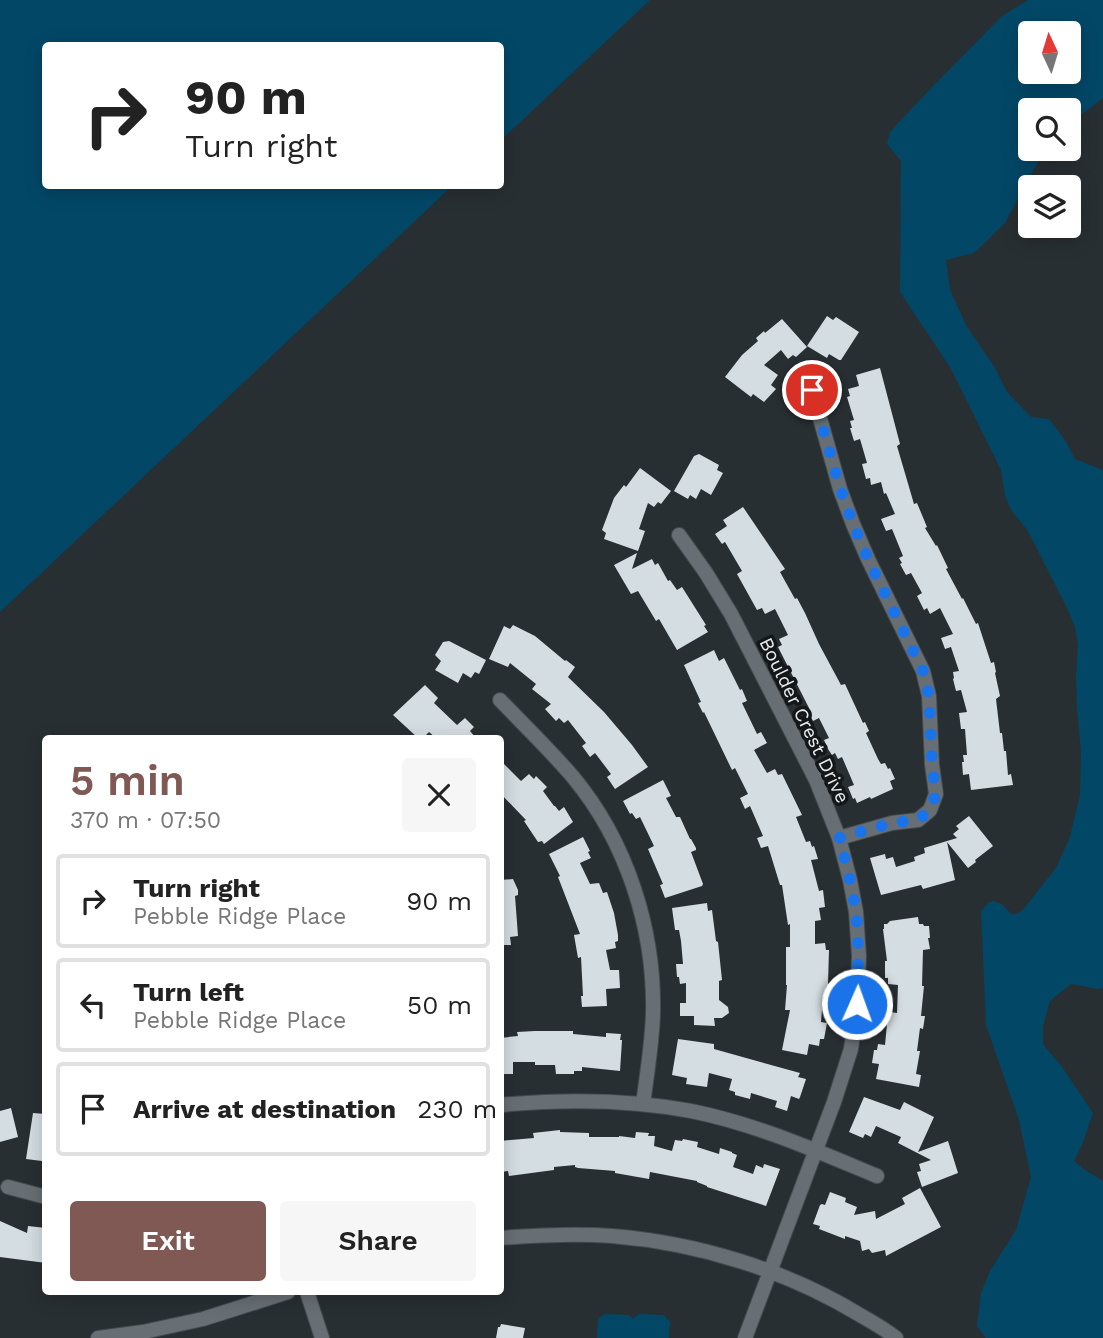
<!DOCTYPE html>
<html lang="en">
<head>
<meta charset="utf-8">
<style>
  :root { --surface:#fff; --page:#f6f6f6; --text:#222; --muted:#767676; --line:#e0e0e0; --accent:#815954 }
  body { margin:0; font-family:"Work Sans",sans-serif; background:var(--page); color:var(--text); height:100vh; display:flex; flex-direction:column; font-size:26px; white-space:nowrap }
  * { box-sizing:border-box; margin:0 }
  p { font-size:23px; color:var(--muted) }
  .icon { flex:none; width:38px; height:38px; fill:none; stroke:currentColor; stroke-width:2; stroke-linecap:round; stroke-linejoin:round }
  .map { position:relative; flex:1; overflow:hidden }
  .panel { position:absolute; left:42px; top:735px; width:462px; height:560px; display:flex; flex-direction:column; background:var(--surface); border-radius:7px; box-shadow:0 4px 18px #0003 }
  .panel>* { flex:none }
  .hud { position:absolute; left:42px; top:42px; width:462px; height:147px; border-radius:7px; box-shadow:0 4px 18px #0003; background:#fff; color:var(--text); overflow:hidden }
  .needle { width:46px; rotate:356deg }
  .tools { position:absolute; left:1018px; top:21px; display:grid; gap:14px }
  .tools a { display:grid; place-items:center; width:63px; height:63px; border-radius:7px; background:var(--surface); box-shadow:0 4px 18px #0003; font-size:35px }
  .pin { position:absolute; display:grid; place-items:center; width:60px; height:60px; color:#fff; margin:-30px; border:4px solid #fff; border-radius:50%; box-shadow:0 2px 7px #0007 }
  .me { position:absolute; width:77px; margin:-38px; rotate:2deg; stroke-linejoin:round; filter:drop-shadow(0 0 5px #0008) }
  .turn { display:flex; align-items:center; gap:24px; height:147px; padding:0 28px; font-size:32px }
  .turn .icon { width:91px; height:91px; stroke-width:2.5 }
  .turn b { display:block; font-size:49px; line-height:60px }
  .round { display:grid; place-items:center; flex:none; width:74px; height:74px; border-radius:7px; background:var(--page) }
  .overview { display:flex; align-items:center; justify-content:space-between; height:119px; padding:0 28px }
  h1 { font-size:42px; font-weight:600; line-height:52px; color:var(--accent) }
  .button { display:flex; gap:14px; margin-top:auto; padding:14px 28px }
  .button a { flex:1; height:80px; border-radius:7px; background:var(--accent); color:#fff; font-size:28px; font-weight:600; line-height:80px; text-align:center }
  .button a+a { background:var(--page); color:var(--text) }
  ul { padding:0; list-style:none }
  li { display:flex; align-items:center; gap:21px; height:94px; margin:0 14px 10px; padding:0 14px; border:4px solid var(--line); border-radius:7px }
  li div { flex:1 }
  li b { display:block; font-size:26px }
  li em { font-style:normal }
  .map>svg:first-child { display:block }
</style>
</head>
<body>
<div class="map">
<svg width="1103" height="1338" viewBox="0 0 1103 1338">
  <rect width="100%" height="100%" fill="#282f33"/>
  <path fill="#034767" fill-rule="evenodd" d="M 0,0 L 650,0 L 501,140 L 500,46 L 46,46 L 46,186 L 452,186 L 0,612 Z
    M 1028,0 L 1103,0 L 1103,98 L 1069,124 L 1069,110 L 1031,110 L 1031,149 L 1045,149 L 1005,223 L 974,253 L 946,260 L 950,290 L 967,327 L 994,366 L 1007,392 L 1031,417 L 1049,419 L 1065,440 L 1075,459 L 1103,470 L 1103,988 L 1098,989 L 1071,984 L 1050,1001 L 1043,1026 L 1043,1044 L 1062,1067 L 1093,1113 L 1083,1142 L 1074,1161 L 1085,1170 L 1103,1181 L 1103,1338 L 986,1338 L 977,1326 L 981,1293 L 990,1271 L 1016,1230 L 1031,1177 L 1019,1120 L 986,1025 L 981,911 L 988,903 L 993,901 L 1002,904 L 1012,915 L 1022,911 L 1056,868 L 1070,837 L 1080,794 L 1081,752 L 1077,708 L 1076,676 L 1078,645 L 1075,627 L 1068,610 L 1028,531 L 1011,510 L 1005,496 L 1001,470 L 950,367 L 900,292 L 901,161 L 887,144 L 890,132 L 931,88 L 1002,16 ZM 1031,33 L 1069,33 L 1069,72 L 1031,72 Z
    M 605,1314 L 629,1315 L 633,1319 L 639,1314 L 664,1315 L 670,1322 L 669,1338 L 597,1338 L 598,1319 Z"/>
  <path fill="#d4dde2" d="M 827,316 L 833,320 L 836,317 L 859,332 L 841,360 L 839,360 L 829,354 L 827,358 L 807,346 Z
    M 782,319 L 807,347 L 796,357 L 793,355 L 788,359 L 781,350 L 764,365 L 778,375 L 771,385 L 776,389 L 764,402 L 753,394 L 751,397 L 725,377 L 742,355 L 758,341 L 756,338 L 764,331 L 765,333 Z
    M 880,368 L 900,444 L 897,446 L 914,504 L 917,503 L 927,527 L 925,528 L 936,546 L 937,545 L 948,568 L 946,569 L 962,599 L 963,598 L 976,624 L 978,623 L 991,663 L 994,662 L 996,672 L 995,673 L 1000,696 L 996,699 L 1000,733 L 1002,733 L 1004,751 L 1006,751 L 1008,775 L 1011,774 L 1013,785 L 971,790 L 969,774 L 963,775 L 962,762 L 964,762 L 963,755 L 967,755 L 965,729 L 961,729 L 959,713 L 967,712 L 961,690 L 956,691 L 953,679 L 954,678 L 953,672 L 959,671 L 951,647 L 945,649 L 941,638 L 953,634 L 940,608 L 930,614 L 927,608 L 924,610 L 917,596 L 922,593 L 911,573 L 906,575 L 900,564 L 902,563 L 899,558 L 903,556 L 892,529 L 886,531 L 881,519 L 895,514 L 886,493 L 884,494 L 881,482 L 871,485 L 870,478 L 866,479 L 862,464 L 867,463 L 860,439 L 854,441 L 850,428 L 852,428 L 850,421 L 854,420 L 847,397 L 850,396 L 848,389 L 859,386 L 856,375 Z
    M 699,454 L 719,465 L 717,470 L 723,473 L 711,495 L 701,489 L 696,499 L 690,495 L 688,499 L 674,491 L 694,456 Z
    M 640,468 L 671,491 L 661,504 L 658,502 L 654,507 L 648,503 L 639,529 L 645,531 L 638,551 L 604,539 L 606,533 L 602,530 L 614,498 L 624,485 L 626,487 Z
    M 743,507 L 785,569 L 780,572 L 795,599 L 797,598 L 805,613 L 819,644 L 841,685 L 845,684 L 863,723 L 865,722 L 869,731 L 866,733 L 878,759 L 881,764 L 885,763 L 888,769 L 890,768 L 895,779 L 890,781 L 893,789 L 871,799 L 870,797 L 857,803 L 855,798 L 853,799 L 848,787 L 854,785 L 842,757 L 838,759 L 835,753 L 832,755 L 828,749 L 824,740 L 829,738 L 819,718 L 813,721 L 807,709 L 809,708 L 778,647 L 782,645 L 779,639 L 788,635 L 775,609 L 765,614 L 762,608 L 757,610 L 737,574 L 742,571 L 725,542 L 722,544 L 715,534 L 727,526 L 723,520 Z
    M 637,553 L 632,569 L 652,559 L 655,565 L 658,563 L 668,581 L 670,580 L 677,590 L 682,587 L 706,625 L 704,626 L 708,632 L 677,650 L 659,619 L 656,621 L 638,591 L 631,594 L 614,565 Z
    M 513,625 L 535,636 L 565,661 L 566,660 L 575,667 L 568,677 L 604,712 L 632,745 L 648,767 L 615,789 L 607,777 L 611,774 L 595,753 L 590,757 L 582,746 L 586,743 L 568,720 L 564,723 L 559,718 L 556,721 L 545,709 L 551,704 L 532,689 L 536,684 L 510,663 L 508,667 L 489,659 L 504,626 L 510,629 Z
    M 449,641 L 486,660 L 479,674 L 475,672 L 471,678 L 463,673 L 458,683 L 435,670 L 441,661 L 435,655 L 443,642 Z
    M 714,650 L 719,661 L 724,658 L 740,690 L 742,689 L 747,701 L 742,703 L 757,734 L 761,732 L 767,743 L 754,750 L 767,773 L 775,769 L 778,775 L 782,774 L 802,815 L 796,817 L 806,842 L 810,841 L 812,847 L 814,846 L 818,859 L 811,860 L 819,891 L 823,890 L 825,907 L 819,908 L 821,920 L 815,921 L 815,944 L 825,943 L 826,950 L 829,950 L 828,984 L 830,984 L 829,997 L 823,997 L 821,1022 L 827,1023 L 824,1039 L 820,1039 L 819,1046 L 809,1044 L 807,1055 L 782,1050 L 790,1010 L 785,1010 L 787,985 L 786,985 L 786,947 L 790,947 L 790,924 L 788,925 L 782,885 L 780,885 L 768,846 L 761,848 L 757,838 L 763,836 L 750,806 L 745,809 L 740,798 L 748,794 L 735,768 L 732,770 L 704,712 L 703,713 L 698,703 L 701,702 L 684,665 Z
    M 425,685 L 438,698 L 434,703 L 457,725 L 465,718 L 474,727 L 470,731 L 476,738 L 436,738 L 429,732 L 423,738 L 418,738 L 393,715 Z
    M 500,760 L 521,781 L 529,774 L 534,779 L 536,776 L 547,787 L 543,791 L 554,806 L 555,806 L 559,811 L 564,807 L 573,822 L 544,844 L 542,841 L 538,842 L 524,821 L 526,820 L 500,793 Z
    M 663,780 L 671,796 L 666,798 L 676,817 L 680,817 L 690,839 L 691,839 L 696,848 L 696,850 L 691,852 L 703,884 L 702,886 L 665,898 L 660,885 L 663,884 L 648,849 L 654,846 L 640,817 L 636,819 L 632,813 L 630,814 L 623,801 Z
    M 969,816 L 993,846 L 975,860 L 976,862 L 968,868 L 947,842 L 955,880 L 923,889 L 921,885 L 881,895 L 870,858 L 885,854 L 886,859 L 893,857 L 896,867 L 915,861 L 914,857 L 925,853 L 924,848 L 957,838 L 953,834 L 959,829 L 956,826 Z
    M 583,837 L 590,851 L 588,852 L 591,858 L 580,863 L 590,884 L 599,883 L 603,893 L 607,892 L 614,913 L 618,935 L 618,941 L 615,942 L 616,948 L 606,950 L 610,970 L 619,970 L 620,988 L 606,989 L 607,1006 L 582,1007 L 581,996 L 583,996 L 581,957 L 578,958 L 574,935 L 580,934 L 558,877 L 560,876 L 549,854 Z
    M 513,879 L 518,890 L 518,895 L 515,896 L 518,936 L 510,937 L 511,945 L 500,945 L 500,880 Z
    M 707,903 L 708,911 L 712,910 L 716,941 L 718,942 L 722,980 L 719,981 L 719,1000 L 728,1007 L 729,1013 L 722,1018 L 714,1018 L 715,1026 L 694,1025 L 694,1016 L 680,1016 L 680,1003 L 686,1003 L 686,983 L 680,984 L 679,977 L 677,977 L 676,964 L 683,964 L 681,941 L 679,930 L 675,930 L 672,908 Z
    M 918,917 L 919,924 L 923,924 L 924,926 L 929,926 L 930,938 L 928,938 L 930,949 L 923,950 L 922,986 L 924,986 L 921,1016 L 925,1016 L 923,1029 L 920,1028 L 917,1051 L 920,1051 L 916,1074 L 921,1075 L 919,1087 L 876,1079 L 879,1064 L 872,1063 L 874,1050 L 877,1050 L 878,1044 L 885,1045 L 887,1024 L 881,1024 L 883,1011 L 897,1013 L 898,985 L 888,984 L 888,978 L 885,978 L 885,961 L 887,961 L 883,929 L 884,929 L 884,924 L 887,924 L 890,921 Z
    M 535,1031 L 573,1031 L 573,1034 L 606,1037 L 606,1033 L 621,1034 L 620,1040 L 622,1040 L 620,1071 L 582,1067 L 582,1071 L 574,1071 L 574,1074 L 556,1074 L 555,1065 L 535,1065 L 535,1062 L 513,1062 L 513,1074 L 500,1074 L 500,1038 L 518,1036 L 517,1032 Z
    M 678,1039 L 714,1044 L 714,1049 L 800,1073 L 798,1077 L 806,1079 L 800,1097 L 799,1099 L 791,1096 L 787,1111 L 775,1107 L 777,1101 L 751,1093 L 750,1099 L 735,1095 L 735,1092 L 729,1090 L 732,1079 L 709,1073 L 707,1087 L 686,1084 L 687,1078 L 672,1075 Z
    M 864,1097 L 900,1110 L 904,1102 L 934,1117 L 918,1152 L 948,1141 L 958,1173 L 922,1187 L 917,1172 L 921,1171 L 919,1164 L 931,1160 L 898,1143 L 901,1137 L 876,1126 L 871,1137 L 865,1134 L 863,1138 L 849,1132 Z
    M 11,1108 L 18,1137 L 0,1142 L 0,1111 Z
    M 33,1113 L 46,1114 L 46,1157 L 42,1156 L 42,1161 L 26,1159 Z
    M 560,1130 L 560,1132 L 589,1133 L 589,1137 L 619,1137 L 619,1136 L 635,1138 L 636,1132 L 649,1133 L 648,1136 L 655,1136 L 654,1146 L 672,1151 L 675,1140 L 682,1141 L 683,1139 L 698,1142 L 697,1147 L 719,1154 L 720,1148 L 732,1152 L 732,1153 L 737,1155 L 733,1167 L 753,1174 L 756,1165 L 763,1168 L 764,1164 L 780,1169 L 766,1206 L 707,1187 L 707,1186 L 697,1182 L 697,1181 L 650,1172 L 649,1179 L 615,1173 L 615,1171 L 578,1168 L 575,1167 L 575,1165 L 554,1167 L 554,1170 L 509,1176 L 508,1171 L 501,1172 L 500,1141 L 534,1138 L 533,1133 Z
    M 920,1188 L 941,1227 L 886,1256 L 885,1250 L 872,1253 L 869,1249 L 862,1251 L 860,1241 L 845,1236 L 845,1239 L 819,1229 L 820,1226 L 813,1224 L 820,1205 L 822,1204 L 825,1205 L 830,1192 L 846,1198 L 845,1202 L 857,1207 L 854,1215 L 875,1211 L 876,1219 L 905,1204 L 902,1198 Z
    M 0,1221 L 27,1233 L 28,1226 L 46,1228 L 46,1263 L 0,1257 Z
    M 501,1324 L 525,1328 L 523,1338 L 496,1338 L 498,1327 L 500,1327 Z"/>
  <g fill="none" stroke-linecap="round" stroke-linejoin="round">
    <defs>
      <path id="minor" d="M 812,390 L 840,489 L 853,524 L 868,559 L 923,671 L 929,696 L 932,765 L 936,794 L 930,810 L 918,820 L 892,823 L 839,838
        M 679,535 L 706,573 L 731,614 L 816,780 L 839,838 L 850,880 L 856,912 L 859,956 L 857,1005 L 851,1049 L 834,1102 L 745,1338
        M 500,700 C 524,725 550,750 573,777 C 627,842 655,930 653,1014 C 652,1044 647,1074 643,1104
        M 500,1105 C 564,1099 628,1099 691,1111 C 756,1124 817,1151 877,1176
        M 8,1187 L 46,1197
        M 500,1238 C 538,1235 575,1233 612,1236 C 698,1243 786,1270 860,1315 C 872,1322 885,1329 896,1338
        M 307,1292 L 322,1338
        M 98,1338 L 143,1332 L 203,1319 L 288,1292"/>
    </defs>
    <use href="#minor" stroke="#444a4e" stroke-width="16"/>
    <use href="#minor" stroke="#676f74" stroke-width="14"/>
  </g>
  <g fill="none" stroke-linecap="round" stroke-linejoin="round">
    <path stroke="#1a73e8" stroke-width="12" stroke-dasharray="0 21.6" d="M 812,390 L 840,488 L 853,524 L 868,559 L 923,671 L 929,696 L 932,765 L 936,794 L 930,810 L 918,820 L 892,823 L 839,838 C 846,862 852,887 856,912 C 859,943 858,974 857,1004"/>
  </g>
  <g text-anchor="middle" stroke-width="7" stroke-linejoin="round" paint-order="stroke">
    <g font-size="19" fill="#e7ebee" stroke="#141719">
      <text transform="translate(805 720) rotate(64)" y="7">Boulder Crest Drive</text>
    </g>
  </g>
</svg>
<div class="tools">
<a><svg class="needle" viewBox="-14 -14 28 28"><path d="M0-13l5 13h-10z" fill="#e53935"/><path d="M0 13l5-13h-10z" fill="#767676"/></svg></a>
<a><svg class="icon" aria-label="search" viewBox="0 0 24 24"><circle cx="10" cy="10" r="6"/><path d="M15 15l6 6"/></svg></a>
<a><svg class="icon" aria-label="layers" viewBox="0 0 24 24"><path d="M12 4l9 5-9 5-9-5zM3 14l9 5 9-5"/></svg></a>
</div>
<div class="pin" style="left:812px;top:390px;background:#d93025"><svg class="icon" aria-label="arrive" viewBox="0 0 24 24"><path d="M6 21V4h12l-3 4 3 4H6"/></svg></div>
<svg class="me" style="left:857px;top:1004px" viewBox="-20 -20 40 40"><circle r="17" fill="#1a73e8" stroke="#fff" stroke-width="3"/><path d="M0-11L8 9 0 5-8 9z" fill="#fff"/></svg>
<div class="hud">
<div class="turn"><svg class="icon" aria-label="right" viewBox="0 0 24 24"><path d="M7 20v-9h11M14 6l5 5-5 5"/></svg><div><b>90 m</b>Turn right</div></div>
</div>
<section class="panel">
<div class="overview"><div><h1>5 min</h1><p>370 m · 07:50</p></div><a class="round"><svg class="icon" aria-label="close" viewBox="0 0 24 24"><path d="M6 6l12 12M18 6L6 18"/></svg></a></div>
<ul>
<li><svg class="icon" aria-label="right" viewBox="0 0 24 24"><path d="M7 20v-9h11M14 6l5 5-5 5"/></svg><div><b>Turn right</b><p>Pebble Ridge Place</p></div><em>90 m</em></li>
<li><svg class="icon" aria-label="left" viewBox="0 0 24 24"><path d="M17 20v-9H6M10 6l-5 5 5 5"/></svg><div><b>Turn left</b><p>Pebble Ridge Place</p></div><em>50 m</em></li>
<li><svg class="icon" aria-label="arrive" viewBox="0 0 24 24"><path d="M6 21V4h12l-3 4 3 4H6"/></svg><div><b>Arrive at destination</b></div><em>230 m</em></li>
</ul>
<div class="button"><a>Exit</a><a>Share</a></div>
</section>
</div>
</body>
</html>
